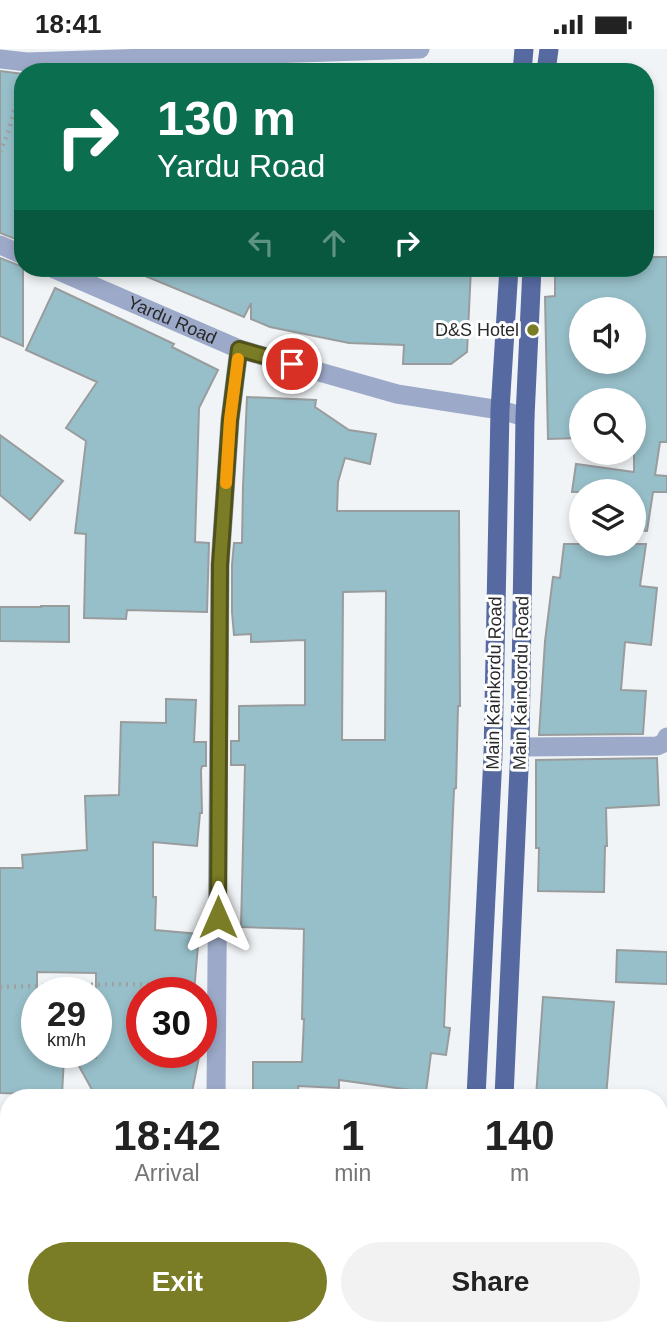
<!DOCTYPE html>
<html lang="en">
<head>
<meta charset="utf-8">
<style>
  :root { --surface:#fff; --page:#f2f2f2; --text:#222; --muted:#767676; --accent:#7b7d26 }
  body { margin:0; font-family:Arial,sans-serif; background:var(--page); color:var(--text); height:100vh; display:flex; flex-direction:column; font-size:26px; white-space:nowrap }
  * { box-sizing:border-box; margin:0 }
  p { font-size:23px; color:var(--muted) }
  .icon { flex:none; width:38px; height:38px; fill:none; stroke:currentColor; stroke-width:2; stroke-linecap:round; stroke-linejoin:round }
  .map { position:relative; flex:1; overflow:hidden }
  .drawer { position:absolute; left:0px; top:1040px; width:668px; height:247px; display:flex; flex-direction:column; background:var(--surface); border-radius:28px 28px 0 0; box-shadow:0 4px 10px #0003 }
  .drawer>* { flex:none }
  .banner { position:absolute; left:14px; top:14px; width:640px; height:214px; border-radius:28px; box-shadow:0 4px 10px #0003; background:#0b6e4f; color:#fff; overflow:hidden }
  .buttons { position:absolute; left:569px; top:248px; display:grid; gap:14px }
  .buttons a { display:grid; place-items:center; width:77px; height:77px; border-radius:50%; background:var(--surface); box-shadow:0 4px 10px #0003; font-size:35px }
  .speed { position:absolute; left:21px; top:928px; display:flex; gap:14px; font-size:35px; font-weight:700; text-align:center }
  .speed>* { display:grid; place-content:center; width:91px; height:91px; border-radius:50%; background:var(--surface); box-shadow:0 4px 10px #0003; line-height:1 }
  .speed small { font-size:18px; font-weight:400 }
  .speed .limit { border:10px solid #d22; background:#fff; color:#111 }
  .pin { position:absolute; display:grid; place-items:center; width:60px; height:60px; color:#fff; margin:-30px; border:4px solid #fff; border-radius:50%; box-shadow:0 2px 7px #0007 }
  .me { position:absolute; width:77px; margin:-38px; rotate:0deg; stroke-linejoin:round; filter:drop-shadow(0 0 5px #0008) }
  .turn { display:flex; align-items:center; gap:24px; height:147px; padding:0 28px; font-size:32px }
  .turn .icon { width:91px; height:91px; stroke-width:2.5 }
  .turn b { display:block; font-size:49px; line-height:60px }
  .lanes { display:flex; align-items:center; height:66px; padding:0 28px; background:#0003; justify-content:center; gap:35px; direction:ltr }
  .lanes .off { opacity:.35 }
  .eta { display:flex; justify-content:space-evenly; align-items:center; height:119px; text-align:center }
  .eta b { font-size:42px; font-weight:600; line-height:49px }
  .button { display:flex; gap:14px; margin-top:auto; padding:14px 28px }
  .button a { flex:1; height:80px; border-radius:42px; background:var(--accent); color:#fff; font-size:28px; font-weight:600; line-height:80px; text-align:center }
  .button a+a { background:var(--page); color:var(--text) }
  .status { display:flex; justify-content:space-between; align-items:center; height:49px; padding:0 35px; background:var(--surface); direction:ltr }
  .status svg { height:19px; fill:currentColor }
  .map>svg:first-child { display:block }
</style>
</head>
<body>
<div class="status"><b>18:41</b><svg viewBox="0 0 49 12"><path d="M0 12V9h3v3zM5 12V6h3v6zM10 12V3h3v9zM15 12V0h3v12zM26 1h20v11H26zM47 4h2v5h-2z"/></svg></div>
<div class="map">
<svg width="667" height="1285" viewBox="0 0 667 1285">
  <rect width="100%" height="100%" fill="#f1f4f6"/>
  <path fill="#97bfc9" stroke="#999c9d" stroke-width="2" fill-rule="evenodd" d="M 0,22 L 23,25 L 23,193 L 0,184 Z
    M 646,208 L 667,208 L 667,393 L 660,393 L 655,426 L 667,427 L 667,443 L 653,443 L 647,482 L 634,481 L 634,443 L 572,443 L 576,415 L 634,423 L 634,352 L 581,352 L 581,389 L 548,390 L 545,248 L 555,247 L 555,219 L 646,219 ZM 581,261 L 634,261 L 634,313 L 581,313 Z
    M 0,209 L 23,218 L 23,297 L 0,287 Z
    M 126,219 L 471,219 L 467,303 L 451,315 L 403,315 L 404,296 L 349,294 L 270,278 L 251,270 L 251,254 L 244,268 Z
    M 55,239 L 174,295 L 172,298 L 218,321 L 199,359 L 195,493 L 209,494 L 207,563 L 127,561 L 126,570 L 84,569 L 86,485 L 75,484 L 86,392 L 66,379 L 97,333 L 26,301 Z
    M 247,348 L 316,351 L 315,358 L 349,381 L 376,385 L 370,415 L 345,409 L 338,433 L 337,462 L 459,462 L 460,657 L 458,657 L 456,739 L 454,740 L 444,978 L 450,979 L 446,1006 L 431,1004 L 426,1043 L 339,1031 L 339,1039 L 298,1037 L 299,1048 L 253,1048 L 253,1013 L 302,1013 L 304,970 L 302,970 L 304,880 L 241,878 L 245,716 L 231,716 L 231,692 L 239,692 L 239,657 L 305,656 L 305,591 L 251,593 L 251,585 L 234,586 L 232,563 L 232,516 L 234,494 L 242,494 L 243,438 ZM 386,542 L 385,691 L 342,691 L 343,543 Z
    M 0,386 L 63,432 L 30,471 L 0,446 Z
    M 564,495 L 646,495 L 640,537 L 657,539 L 651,596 L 625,593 L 621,641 L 646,642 L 643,685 L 539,686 L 545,592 L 553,528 L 560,529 Z
    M 41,557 L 69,557 L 69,593 L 0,592 L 0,558 L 41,558 Z
    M 166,650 L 196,651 L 194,693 L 206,693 L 206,717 L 202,717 L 201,721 L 202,764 L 200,764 L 197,797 L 153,793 L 153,848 L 156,848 L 155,881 L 199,885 L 194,943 L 142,943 L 142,1003 L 200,1003 L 191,1048 L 96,1048 L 74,1008 L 96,1009 L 96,924 L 37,923 L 37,1006 L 64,1008 L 62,1046 L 0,1044 L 0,819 L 23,819 L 22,806 L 87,801 L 85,747 L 119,746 L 121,673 L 166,674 Z
    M 657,709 L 659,756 L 606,759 L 607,797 L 605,797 L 604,843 L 538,842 L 539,799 L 536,799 L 536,711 Z
    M 617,901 L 667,903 L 667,935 L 616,933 Z
    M 543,948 L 614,953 L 606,1048 L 536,1048 Z"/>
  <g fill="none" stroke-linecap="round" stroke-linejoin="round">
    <path stroke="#9ea0a1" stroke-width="4.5" stroke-dasharray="2 5" stroke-linecap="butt" d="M 0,103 L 8,84 L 22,33
      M 0,938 L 118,935 L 171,936 L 194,943"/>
    <g stroke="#9ca9c8" stroke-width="19">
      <path d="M 0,10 L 27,13 L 420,0"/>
      <path d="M 0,196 L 23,206"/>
      <path id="s1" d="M 52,219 L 239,300 L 397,345 L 500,361 L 525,368"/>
      <path d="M 520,698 L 657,697 L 664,694 L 667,688"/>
      <path d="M 216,1048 L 220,516 L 230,371 L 239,300"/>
      <path d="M 102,1285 L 107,1278"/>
    </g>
    <path stroke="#566aa1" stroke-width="19" d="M 522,23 L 524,0
      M 546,23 L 549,0
      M 476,1048 L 493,707 L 500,361 L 509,219
      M 504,1048 L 520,698 L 525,368 L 532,219
      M 465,1285 L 465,1278
      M 493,1285 L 494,1278"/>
  </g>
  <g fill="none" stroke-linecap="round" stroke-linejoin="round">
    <defs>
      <path id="route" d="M 218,868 L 220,516 L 230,371 L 239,300 L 292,315"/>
    </defs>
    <use href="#route" stroke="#505119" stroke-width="18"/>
    <use href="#route" stroke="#7b7d26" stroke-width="12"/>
    <path stroke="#f59e0b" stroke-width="12" d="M 226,434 L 230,371 L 238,310"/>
  </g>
  <circle fill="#7b7d26" stroke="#fff" stroke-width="2.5" cx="533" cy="281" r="7"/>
  <g text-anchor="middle" stroke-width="6" stroke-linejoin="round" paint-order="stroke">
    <g font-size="18" fill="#28292a" stroke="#fff">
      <text dy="6" stroke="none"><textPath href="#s1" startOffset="131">Yardu Road</textPath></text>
      <text transform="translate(494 634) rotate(-89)" y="6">Main Kainkordu Road</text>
      <text transform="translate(521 634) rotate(-89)" y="6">Main Kaindordu Road</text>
    </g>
    <g font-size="18" fill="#28292a" stroke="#fff" text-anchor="end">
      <text x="519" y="287">D&amp;S Hotel</text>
    </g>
  </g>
</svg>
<div class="buttons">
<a><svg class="icon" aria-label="sound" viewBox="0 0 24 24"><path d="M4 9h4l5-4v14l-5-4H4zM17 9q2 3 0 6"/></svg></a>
<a><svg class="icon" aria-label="search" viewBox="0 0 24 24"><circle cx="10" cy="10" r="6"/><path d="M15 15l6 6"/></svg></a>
<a><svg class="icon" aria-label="layers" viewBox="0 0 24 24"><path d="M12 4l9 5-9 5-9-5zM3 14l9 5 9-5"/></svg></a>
</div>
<div class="speed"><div>29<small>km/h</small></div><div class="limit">30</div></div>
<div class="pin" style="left:292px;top:315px;background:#d93025"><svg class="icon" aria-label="arrive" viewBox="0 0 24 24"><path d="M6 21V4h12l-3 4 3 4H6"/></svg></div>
<svg class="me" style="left:218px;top:868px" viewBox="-20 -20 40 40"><path d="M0-17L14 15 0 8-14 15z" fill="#7b7d26" stroke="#fff" stroke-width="4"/></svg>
<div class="banner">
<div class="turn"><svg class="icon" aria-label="right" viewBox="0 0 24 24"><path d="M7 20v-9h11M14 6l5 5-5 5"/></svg><div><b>130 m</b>Yardu Road</div></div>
<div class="lanes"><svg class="icon off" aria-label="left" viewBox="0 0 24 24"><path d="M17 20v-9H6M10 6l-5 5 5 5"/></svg><svg class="icon off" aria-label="ahead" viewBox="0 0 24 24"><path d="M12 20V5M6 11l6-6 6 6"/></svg><svg class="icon" aria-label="right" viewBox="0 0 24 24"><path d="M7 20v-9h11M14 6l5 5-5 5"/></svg></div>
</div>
<section class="drawer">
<div class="eta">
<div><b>18:42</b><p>Arrival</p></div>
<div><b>1</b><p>min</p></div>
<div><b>140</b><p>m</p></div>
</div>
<div class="button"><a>Exit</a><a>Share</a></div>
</section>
</div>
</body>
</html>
